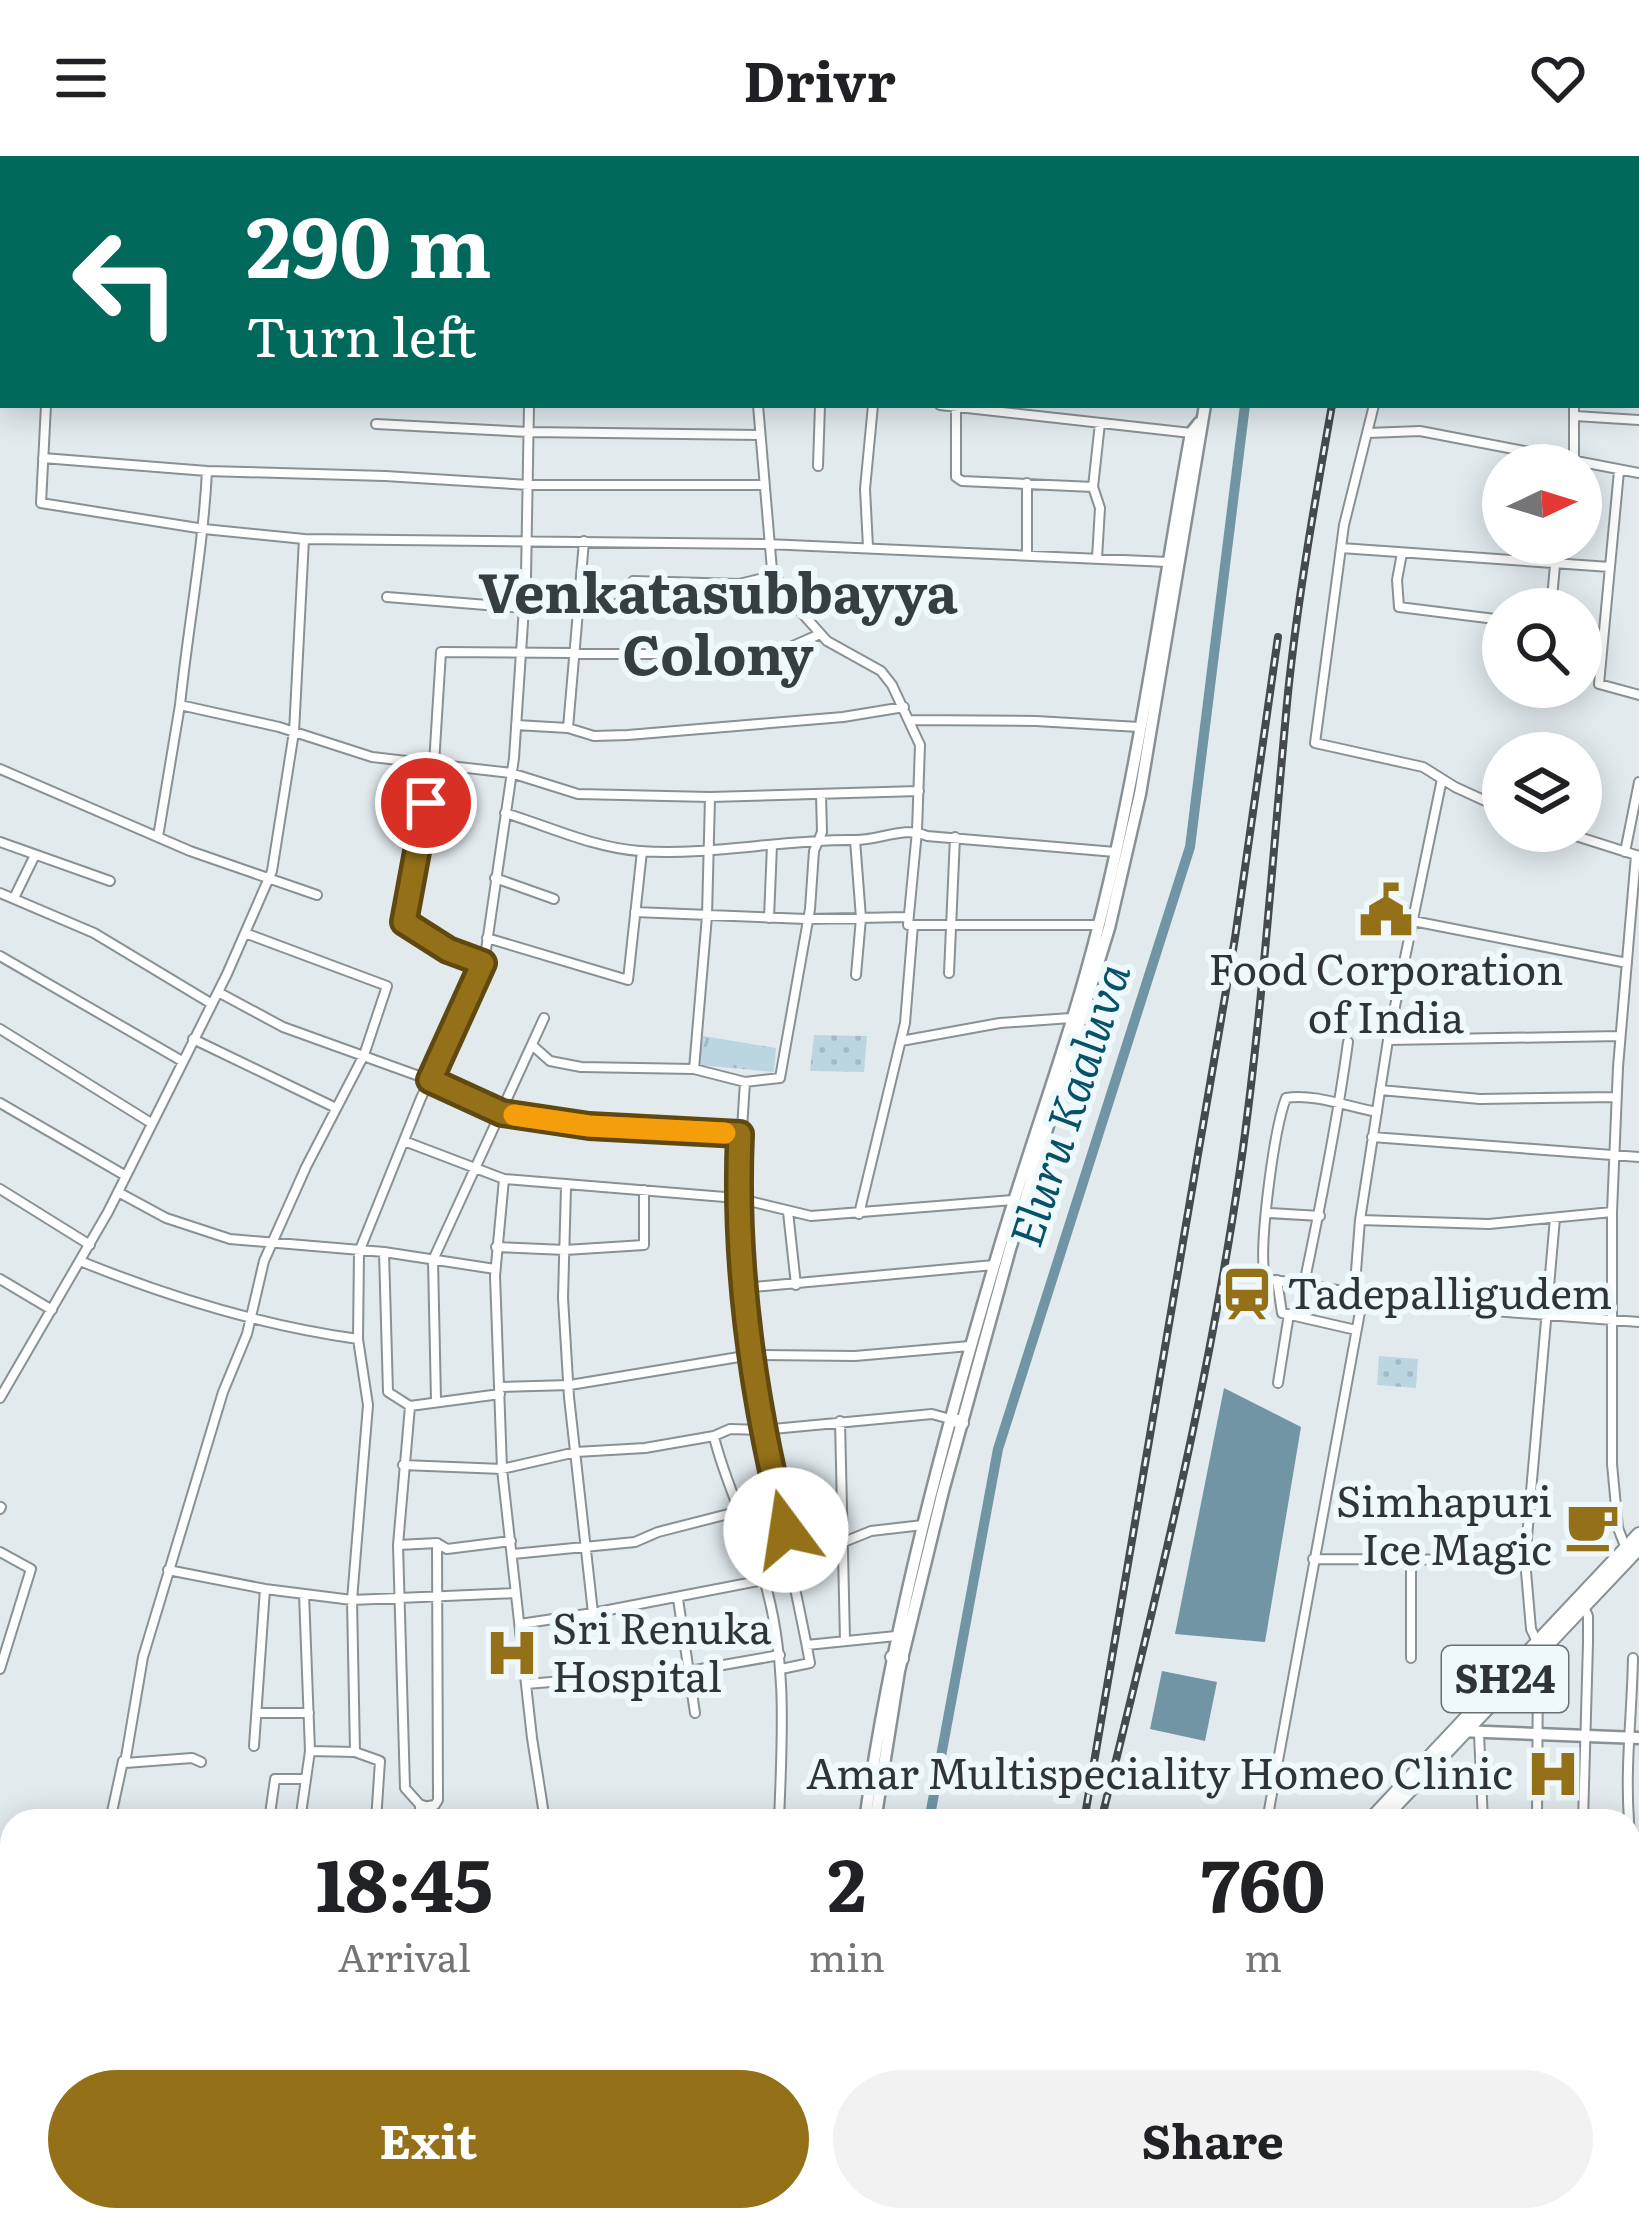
<!DOCTYPE html>
<html lang="en">
<head>
<meta charset="utf-8">
<style>
  :root { --surface:#fff; --page:#f2f2f2; --text:#202124; --muted:#757577; --accent:#947119 }
  body { margin:0; font-family:Literata,serif; background:var(--page); color:var(--text); height:100vh; display:flex; flex-direction:column; font-size:45px; white-space:nowrap }
  * { box-sizing:border-box; margin:0 }
  p { font-size:39px; color:var(--muted) }
  .icon { flex:none; width:66px; height:66px; fill:none; stroke:currentColor; stroke-width:2; stroke-linecap:round; stroke-linejoin:round }
  .map { position:relative; flex:1; overflow:hidden }
  .details { position:absolute; left:0px; top:1653px; width:1641px; height:423px; display:flex; flex-direction:column; background:var(--surface); border-radius:36px 36px 0 0; box-shadow:0 6px 30px #0003 }
  .details>* { flex:none }
  .top-card { position:absolute; left:0px; top:0px; width:1641px; height:252px; box-shadow:0 6px 30px #0003; background:#00695c; color:#fff; overflow:hidden }
  .needle { width:78px; rotate:86deg }
  .buttons { position:absolute; left:1482px; top:288px; display:grid; gap:24px }
  .buttons a { display:grid; place-items:center; width:120px; height:120px; border-radius:50%; background:var(--surface); box-shadow:0 6px 30px #0003; font-size:60px }
  .pin { position:absolute; display:grid; place-items:center; width:102px; height:102px; color:#fff; margin:-51px; border:6px solid #fff; border-radius:50%; box-shadow:0 3px 12px #0007 }
  .me { position:absolute; width:132px; margin:-66px; rotate:346deg; stroke-linejoin:round; filter:drop-shadow(0 0 9px #0008) }
  .turn { display:flex; align-items:center; gap:42px; height:252px; padding:0 48px; font-size:54px }
  .turn .icon { width:156px; height:156px; stroke-width:2.5 }
  .turn b { display:block; font-size:84px; line-height:102px }
  .eta { display:flex; justify-content:space-evenly; align-items:center; height:204px; text-align:center }
  .eta b { font-size:72px; font-weight:700; line-height:84px }
  .cta { display:flex; gap:24px; margin-top:auto; padding:24px 48px }
  .cta a { flex:1; height:138px; border-radius:72px; background:var(--accent); color:#fff; font-size:48px; font-weight:700; line-height:138px; text-align:center }
  .cta a+a { background:var(--page); color:var(--text) }
  header { display:flex; justify-content:space-between; align-items:center; height:156px; padding:0 48px; background:var(--surface); font-size:54px; font-weight:700 }
  .map>svg:first-child { display:block }
</style>
</head>
<body>
<header><svg class="icon" aria-label="menu" viewBox="0 0 24 24"><path d="M4 6h16M4 12h16M4 18h16"/></svg>Drivr<svg class="icon" aria-label="heart" viewBox="0 0 24 24"><path d="M12 20l-8-8c-3-5 5-10 8-4 3-6 11-1 8 4z"/></svg></header>
<div class="map">
<svg width="1639" height="2075" viewBox="0 0 1639 2075">
  <defs>
    <pattern id="grass-tufts" width="24" height="20" patternUnits="userSpaceOnUse" patternTransform="scale(3)"><rect width="24" height="20" fill="#bcd6e1"/><path d="M3 7l-1-3M5 7V3M7 7l1-3M15 17l-1-3M17 17v-4M19 17l1-3" fill="none" stroke="#a2b8c2"/></pattern>
    <pattern id="park-dots" width="8" height="8" patternUnits="userSpaceOnUse" patternTransform="scale(3)"><rect width="8" height="8" fill="#bcd6e1"/><path d="M2 2h.1M6 6h.1" fill="none" stroke="#a2b8c2" stroke-width="1.8" stroke-linecap="round"/></pattern>
  </defs>
  <rect width="100%" height="100%" fill="#e2eaee"/>
  <path fill="url(#grass-tufts)" d="M 703,880 L 776,892 L 774,916 L 699,909 Z"/>
  <path fill="url(#park-dots)" d="M 814,879 L 867,880 L 864,916 L 810,915 Z
    M 1379,1200 L 1418,1203 L 1416,1232 L 1377,1229 Z"/>
  <path fill="#7195a4" d="M 1224,1232 L 1301,1271 L 1265,1486 L 1175,1478 Z
    M 1162,1515 L 1217,1526 L 1205,1585 L 1150,1573 Z
    M 0,1949 L 12,1951 L 12,2056 L 11,2062 L 1,2066 Z"/>
  <g fill="none" stroke-linecap="round" stroke-linejoin="round">
    <path stroke="#7195a4" stroke-width="10" d="M 1276,3 L 1276,0
      M 929,1665 L 998,1293 L 1190,691 L 1245,249
      M 863,2075 L 863,2064"/>
    <defs>
      <path id="street" d="M 1129,0 L 1129,3
        M 1159,0 L 1159,3
        M 1426,0 L 1458,3
        M 565,3 L 565,0
        M 755,3 L 756,0
        M 791,3 L 792,3
        M 918,3 L 918,0
        M 1028,3 L 1029,0
        M 1084,3 L 1084,0
        M 1105,3 L 1105,0
        M 1304,3 L 1304,0
        M 1414,3 L 1415,0
        M 1582,3 L 1583,0
        M 1638,18 L 1639,18
        M 1638,184 L 1639,184
        M 758,249 L 772,414 L 792,446 L 827,485 L 881,515 L 892,529 L 920,589 L 917,675 L 908,769 L 1098,769
        M 940,249 L 1191,277
        M 1374,249 L 1344,369 L 1315,587 L 1423,611 L 1455,631 L 1503,653
        M 1574,249 L 1574,309
        M 956,251 L 956,321 L 962,325 L 1093,331 L 1100,352 L 1097,402
        M 1575,260 L 1639,264
        M 376,268 L 529,276 L 760,279
        M 1368,277 L 1420,275 L 1639,317
        M 43,302 L 207,315 L 385,320 L 529,329 L 764,329
        M 818,310 L 820,249
        M 207,315 C 203,394 188,471 180,549 L 279,571 L 372,601 L 511,617 L 578,638 L 710,641 L 919,635
        M 1619,315 L 1599,528 L 1639,539
        M 1093,331 L 1100,267
        M 304,383 L 767,388 L 1168,406
        M 584,385 L 568,572 L 594,580 L 628,579 L 843,561 L 904,551
        M 868,391 L 865,333 L 873,249
        M 1341,392 L 1610,411
        M 1402,397 L 1397,424 L 1399,451 L 1503,464
        M 1027,399 L 1027,327
        M 633,425 L 739,428 L 776,419
        M 387,441 L 524,452 L 622,448
        M 1551,453 L 1557,387
        M 910,564 L 1036,565 L 1139,571
        M 516,569 L 568,572
        M 0,613 L 190,695 L 317,739
        M 1442,623 L 1388,884 L 1360,1064 L 1354,1141 L 1362,1145 L 1639,1166
        M 505,657 C 548,670 594,692 640,695 C 711,700 783,683 854,684 C 878,685 905,669 927,680 L 1115,696
        M 1560,675 L 1639,700
        M 158,681 L 180,549
        M 855,684 L 861,762 L 856,819
        M 0,686 L 110,725
        M 1625,696 L 1639,626
        M 495,722 L 554,743
        M 0,737 L 94,777 L 212,848
        M 14,742 L 35,699
        M 635,756 L 806,763 L 908,761
        M 769,762 L 772,689
        M 1413,765 L 1627,807
        M 487,782 L 628,824 L 642,695
        M 0,800 L 182,905
        M 483,807 L 448,794 L 404,766 L 434,608 L 441,496 L 700,498 L 786,493 L 820,478
        M 949,817 L 955,681
        M 218,836 L 283,871 L 430,924 L 502,957 L 588,970 L 740,978
        M 0,873 L 151,967
        M 193,883 L 336,952
        M 1388,884 L 1620,880
        M 901,885 L 1000,867 L 1071,862
        M 1348,886 C 1337,968 1321,1047 1304,1128 L 1265,1123 C 1258,1091 1274,974 1286,942 C 1313,937 1349,951 1377,956
        M 532,889 L 550,905 L 581,911 L 694,913 L 745,926 L 780,922 L 810,753 L 814,695 L 822,676 L 821,639
        M 694,913 L 707,760 L 710,641
        M 745,926 C 741,990 736,1053 740,1118 C 750,1249 786,1378 810,1507 L 781,1513
        M 1380,934 L 1480,943 L 1616,941
        M 0,947 L 126,1020
        M 1372,981 L 1639,1001
        M 404,985 L 504,1023 L 737,1042 L 811,1060 L 1013,1044
        M 504,1023 L 495,1120 L 502,1313 L 532,1582 L 545,1665
        M 0,1033 L 90,1089
        M 118,1036 L 166,1062 L 230,1083 L 384,1096 L 495,1113
        M 788,1056 L 796,1129
        M 1268,1057 L 1320,1060
        M 859,1058 L 905,867 L 913,769
        M 1360,1064 L 1489,1068 L 1612,1056
        M 496,1091 L 565,1094 L 644,1089 L 644,1034
        M 384,1096 L 388,1236 L 410,1250 L 500,1238
        M 80,1105 C 169,1141 263,1170 358,1183
        M 0,1123 L 52,1154
        M 1277,1124 L 1282,1157 L 1356,1174
        M 1304,1128 L 1353,1137
        M 742,1132 L 994,1109
        M 1278,1227 L 1289,1158
        M 500,1231 L 570,1229 L 751,1199 L 855,1200 L 970,1190
        M 0,1242 L 108,1056 L 227,818 L 272,715 L 294,576 L 304,383 L 204,373 L 41,347 L 46,249
        M 436,1244 L 433,1104 L 544,862
        M 410,1250 L 398,1389 L 405,1632 L 422,1651 L 435,1649 L 438,1644 L 437,1387
        M 840,1265 L 845,1484
        M 714,1281 C 726,1330 750,1375 764,1423 C 788,1504 782,1583 779,1665
        M 403,1309 L 502,1313 L 576,1296 L 645,1292 L 714,1280 L 730,1273 L 762,1274 L 932,1258 L 950,1263
        M 0,1353 L 1,1351
        M 398,1389 L 437,1387 L 447,1393 L 511,1385
        M 1625,1390 L 1618,1372 L 1612,1308 L 1612,1056 L 1618,911 L 1636,699
        M 0,1396 L 31,1413 L 0,1513
        M 513,1398 L 635,1386 L 658,1376 L 740,1355
        M 1313,1403 L 1525,1404
        M 168,1414 L 265,1433
        M 678,1443 L 695,1557
        M 593,1457 L 764,1424 L 792,1407 L 871,1375 L 923,1369
        M 520,1468 L 593,1457 L 569,1241 L 563,1142 L 566,1031
        M 1537,1486 L 1531,1473 L 1525,1404 L 1555,1062
        M 807,1489 L 896,1480
        M 1411,1502 L 1411,1405
        M 526,1528 L 689,1515 L 780,1499
        M 257,1557 L 309,1557
        M 1479,1578 L 1483,1665
        M 254,1590 L 265,1433 L 352,1444 L 515,1437
        M 310,1595 L 355,1596 L 380,1605 L 376,1665
        M 355,1596 L 352,1444 L 368,1249 L 358,1183 L 359,1096 L 421,942 L 480,820 L 486,794 L 514,602 L 526,421 L 529,249
        M 201,1606 L 192,1602 L 125,1607 L 143,1501 L 223,1236 L 247,1178 L 264,1105 L 306,1011 L 364,899 L 387,830 L 245,777
        M 110,1665 L 123,1605
        M 269,1665 L 275,1623 L 306,1623
        M 300,1665 L 310,1595 L 304,1438
        M 1267,1665 L 1362,1145
        M 1537,1665 L 1538,1501
        M 1583,1665 L 1588,1487 L 1588,1460 L 1584,1451
        M 1629,1665 C 1625,1610 1632,1557 1633,1502
        M 1629,1668 L 1635,1689 L 1639,1689
        M 0,1757 L 12,1759
        M 1629,1847 L 1639,1849
        M 135,2064 L 136,2075
        M 198,2064 L 199,2075
        M 327,2064 L 328,2075
        M 414,2064 L 414,2075
        M 477,2064 L 480,2075
        M 1217,2064 L 1236,2067 L 1242,2075
        M 79,2075 L 80,2064
        M 541,2075 L 576,2075
        M 908,2075 L 909,2064
        M 1109,2075 L 1113,2064
        M 1570,2075 L 1572,2064
        M 1598,2075 L 1599,2064"/>
      <path id="secondary" d="M 1211,3 L 1211,0
        M 1223,3 L 1223,0
        M 1459,1575 L 1639,1582
        M 865,1665 C 892,1470 944,1279 1000,1090 C 1032,983 1072,877 1099,768 C 1140,607 1161,441 1191,277 L 1199,267
        M 875,1665 L 899,1515 L 943,1335 L 1010,1093 L 1109,772 L 1140,638 L 1205,249
        M 1468,2064 L 1484,2075
        M 803,2075 L 804,2064
        M 816,2075 L 818,2064"/>
      <path id="primary" d="M 952,1263 L 962,1267
        M 892,1501 L 902,1503
        M 422,1665 L 422,1651
        M 1369,1665 L 1639,1378
        M 1381,1665 L 1639,1392
        M 0,1710 L 12,1712
        M 0,1719 L 12,1722"/>
    </defs>
    <use href="#street" stroke="#899194" stroke-width="12"/>
    <use href="#secondary" stroke="#899194" stroke-width="15"/>
    <use href="#primary" stroke="#899194" stroke-width="16"/>
    <use href="#street" stroke="#fff" stroke-width="8"/>
    <use href="#secondary" stroke="#fff" stroke-width="10"/>
    <use href="#primary" stroke="#fff" stroke-width="12"/>
    <defs>
      <path id="rail" d="M 1373,3 L 1373,0
        M 1084,1665 L 1235,782 L 1278,481
        M 1101,1665 C 1155,1447 1209,1229 1241,1007 C 1263,851 1273,693 1288,537 C 1298,440 1315,345 1332,249
        M 1009,2075 L 1011,2064"/>
    </defs>
    <use href="#rail" stroke="#464a4c" stroke-width="8"/>
    <use href="#rail" stroke="#eff8fb" stroke-width="3" stroke-dasharray="9" stroke-linecap="butt"/>
  </g>
  <g fill="none" stroke-linecap="round" stroke-linejoin="round">
    <defs>
      <path id="route" d="M 426,647 L 404,766 L 448,794 L 483,807 L 430,924 L 502,957 L 589,970 L 740,978 C 734,1113 753,1244 786,1374"/>
    </defs>
    <use href="#route" stroke="#604910" stroke-width="30"/>
    <use href="#route" stroke="#947119" stroke-width="21"/>
    <path stroke="#f59e0b" stroke-width="21" d="M 514,959 L 589,970 L 725,977"/>
  </g>
  <defs>
    <symbol id="civic-bare" viewBox="-9 -9 18 18"><path d="M-.6-6.5H3V-4.5H.6V-3L4-1V1h2V6H-6V1h2V-1L-.6-3ZM-1.2 2.5V6h2.4V2.5Z" fill="#947119" stroke="#eff8fb" stroke-width="2.5" paint-order="stroke"/></symbol>
    <symbol id="station-bare" viewBox="-9 -9 18 18"><path d="M-3-6H3Q5-6 5-4V2Q5 4 3 4L4.5 6H3L1.5 4h-3L-3 6H-4.5L-3 4Q-5 4-5 2V-4Q-5-6-3-6ZM-3.5-4v3h7v-3ZM-3.5 1v1.5H-2V1ZM2 1v1.5H3.5V1Z" fill="#947119" stroke="#eff8fb" stroke-width="2.5" paint-order="stroke"/></symbol>
    <symbol id="cafe-bare" viewBox="-9 -9 18 18"><path d="M-5.5-4.5H6V0H3Q3 3.5 0 3.5H-2.5Q-5.5 3.5-5.5 0ZM3-3.2v2h1.7v-2ZM-6 4.5H4V6H-6Z" fill="#947119" stroke="#eff8fb" stroke-width="2.5" paint-order="stroke"/></symbol>
    <symbol id="hospital-bare" viewBox="-9 -9 18 18"><path d="M-5-5h3v3.5h4V-5h3V5h-3V1.5h-4V5h-3Z" fill="#947119" stroke="#eff8fb" stroke-width="2.5" paint-order="stroke"/></symbol>
  </defs>
  <g fill-rule="evenodd">
    <use href="#civic-bare" x="1348" y="716" width="76" height="76"/>
    <use href="#station-bare" x="1209" y="1100" width="76" height="76"/>
    <use href="#cafe-bare" x="1554" y="1332" width="76" height="76"/>
    <use href="#hospital-bare" x="474" y="1459" width="76" height="76"/>
    <use href="#hospital-bare" x="1515" y="1580" width="76" height="76"/>
  </g>
  <g text-anchor="middle" stroke-width="12" stroke-linejoin="round" paint-order="stroke">
    <rect fill="#eff8fb" stroke="#6a6f71" stroke-width="3" x="1442" y="1490" width="126" height="66" rx="9"/>
    <g font-size="39" font-weight="bold" fill="#313436">
      <text x="1505" y="1537">SH24</text>
    </g>
    <g font-size="42" fill="#313436" stroke="#eff8fb" text-anchor="start">
      <text x="1386" y="829" text-anchor="middle">Food Corporation<tspan x="1386" dy="48">of India</tspan></text>
      <text x="1287" y="1153">Tadepalligudem</text>
      <text x="1552" y="1361" text-anchor="end">Simhapuri<tspan x="1552" dy="48">Ice Magic</tspan></text>
      <text x="552" y="1488">Sri Renuka<tspan x="552" dy="48">Hospital</tspan></text>
      <text x="1513" y="1633" text-anchor="end">Amar Multispeciality Homeo Clinic</text>
    </g>
    <g font-size="45" font-style="italic" fill="#065269" stroke="#eff8fb">
      <text transform="translate(1070 949) rotate(-72)" y="16">Eluru Kaaluva</text>
    </g>
    <g font-size="54" font-weight="bold" fill="#373e41" stroke="#eff8fb">
      <text x="718" y="457">Venkatasubbayya<tspan x="718" dy="62">Colony</tspan></text>
    </g>
  </g>
</svg>
<div class="buttons">
<a><svg class="needle" viewBox="-14 -14 28 28"><path d="M0-13l5 13h-10z" fill="#e53935"/><path d="M0 13l5-13h-10z" fill="#757577"/></svg></a>
<a><svg class="icon" aria-label="search" viewBox="0 0 24 24"><circle cx="10" cy="10" r="6"/><path d="M15 15l6 6"/></svg></a>
<a><svg class="icon" aria-label="layers" viewBox="0 0 24 24"><path d="M12 4l9 5-9 5-9-5zM3 14l9 5 9-5"/></svg></a>
</div>
<div class="pin" style="left:426px;top:647px;background:#d93025"><svg class="icon" aria-label="arrive" viewBox="0 0 24 24"><path d="M6 21V4h12l-3 4 3 4H6"/></svg></div>
<svg class="me" style="left:786px;top:1374px" viewBox="-20 -20 40 40"><circle r="19" fill="#fff"/><path d="M0-13L10 11 0 6-10 11z" fill="#947119"/></svg>
<div class="top-card">
<div class="turn"><svg class="icon" aria-label="left" viewBox="0 0 24 24"><path d="M17 20v-9H6M10 6l-5 5 5 5"/></svg><div><b>290 m</b>Turn left</div></div>
</div>
<section class="details">
<div class="eta">
<div><b>18:45</b><p>Arrival</p></div>
<div><b>2</b><p>min</p></div>
<div><b>760</b><p>m</p></div>
</div>
<div class="cta"><a>Exit</a><a>Share</a></div>
</section>
</div>
</body>
</html>
